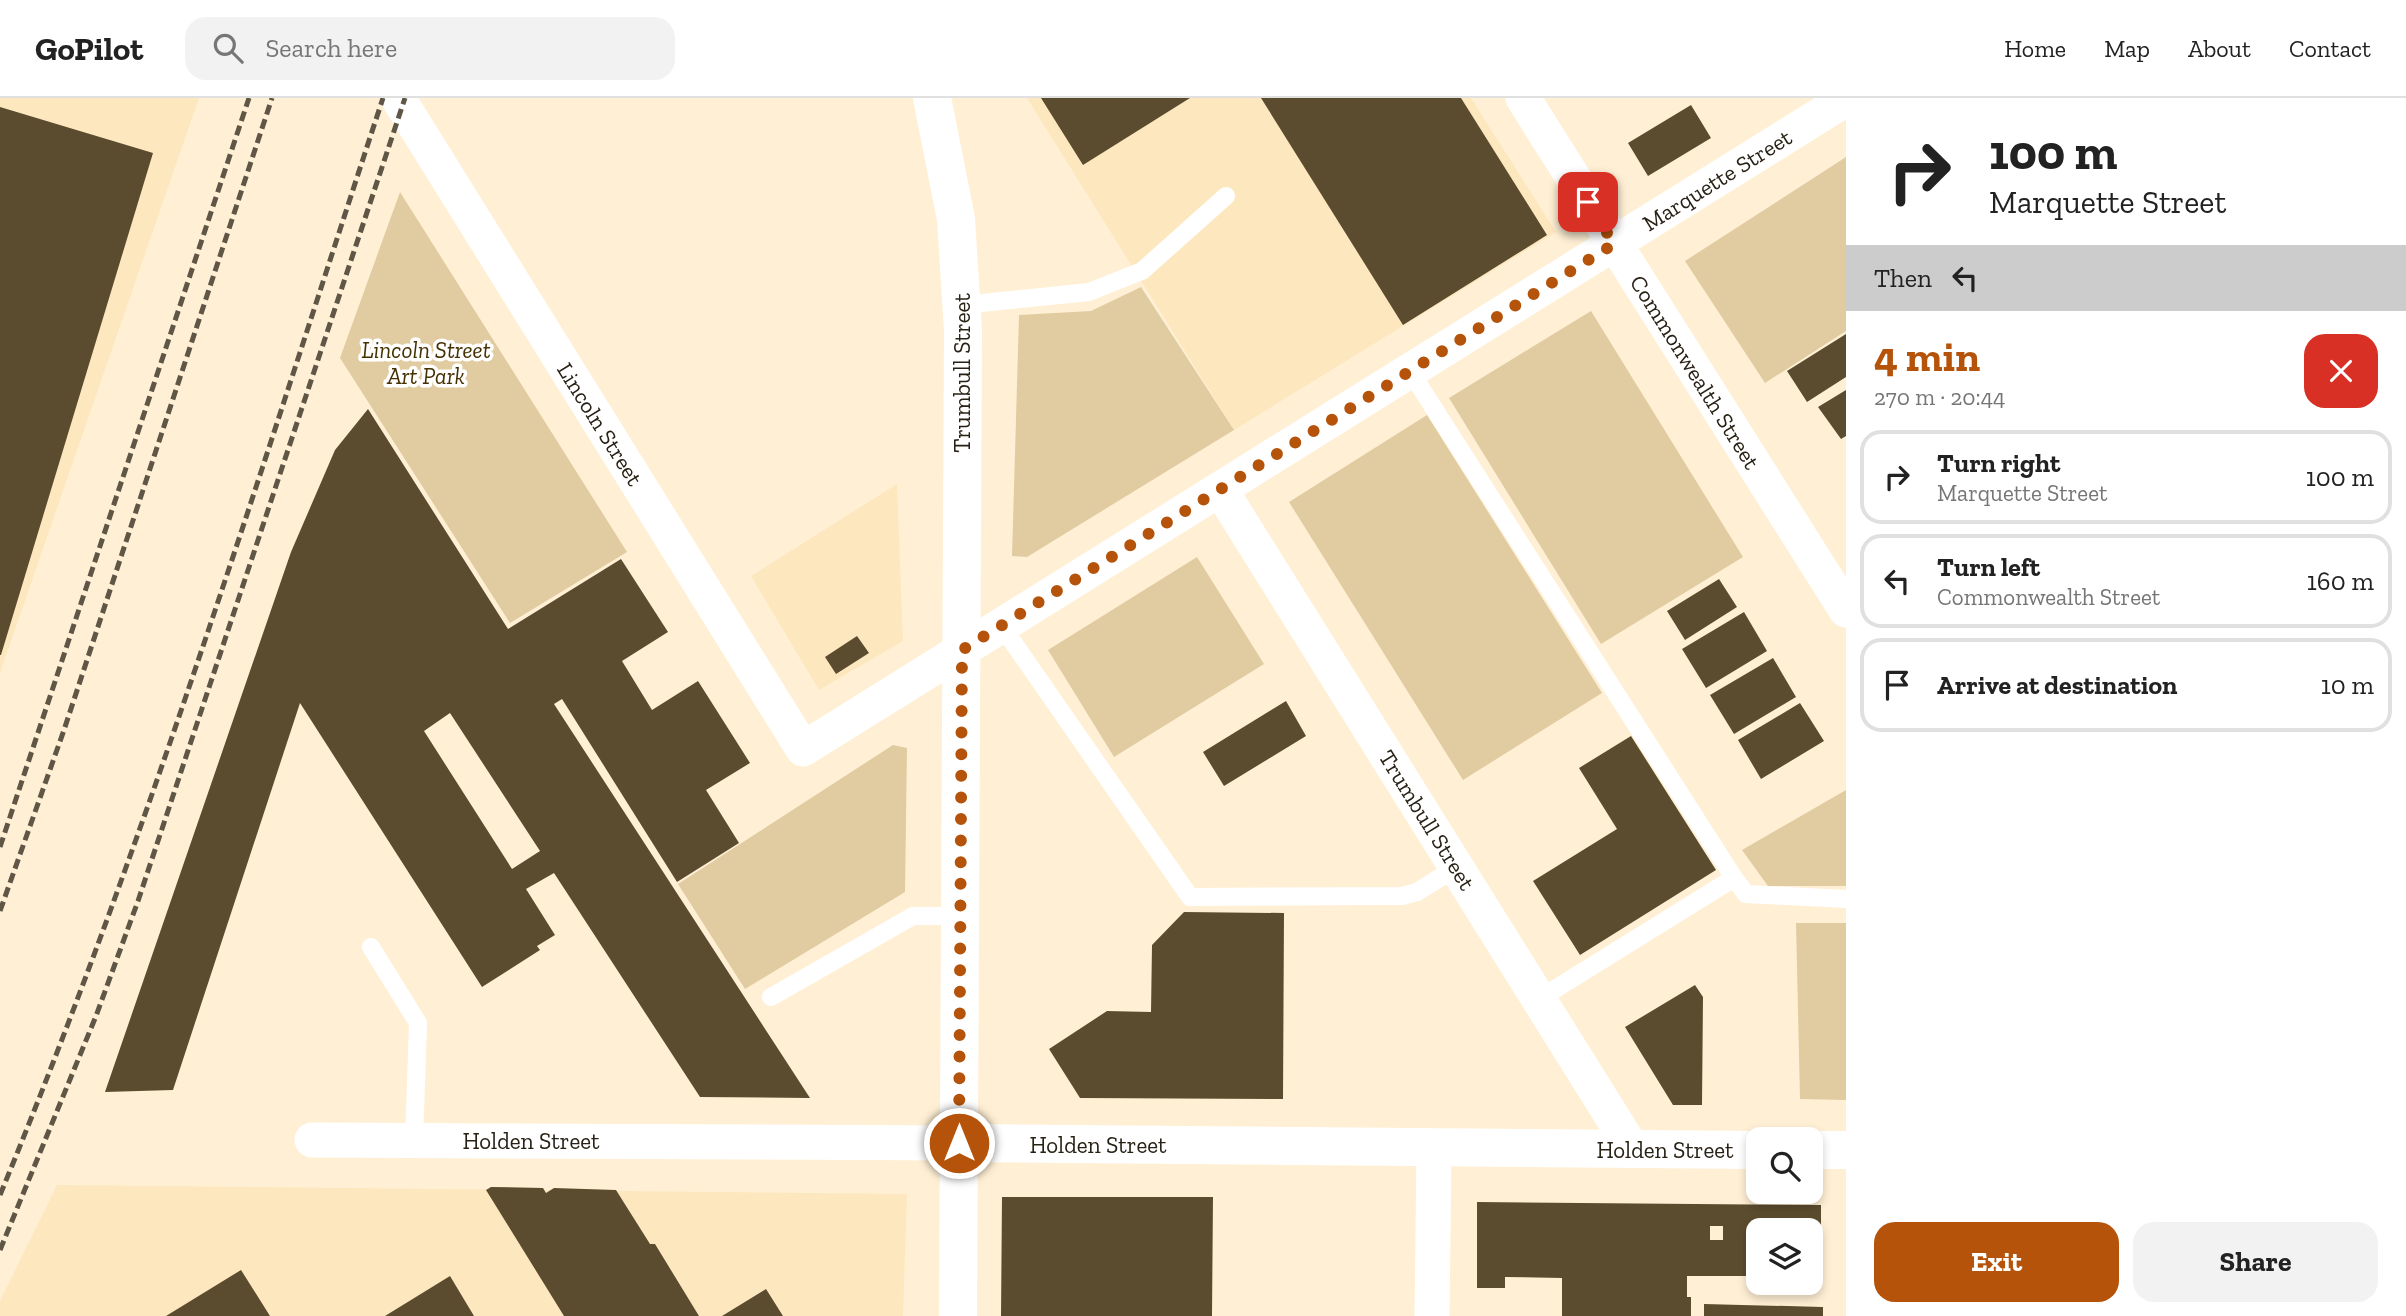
<!DOCTYPE html>
<html lang="en">
<head>
<meta charset="utf-8">
<style>
  :root { --surface:#fff; --page:#f2f2f2; --text:#222; --muted:#767676; --line:#e0e0e0; --accent:#b45309 }
  body { margin:0; font-family:"Zilla Slab",serif; background:var(--page); color:var(--text); height:100vh; display:flex; flex-direction:column; font-size:26px; white-space:nowrap }
  * { box-sizing:border-box; margin:0 }
  p { font-size:23px; color:var(--muted) }
  .icon { flex:none; width:38px; height:38px; fill:none; stroke:currentColor; stroke-width:2; stroke-linecap:round; stroke-linejoin:round }
  .map { position:relative; flex:1; overflow:hidden }
  .side { display:flex; flex-direction:column; background:var(--surface); width:560px }
  .side>* { flex:none }
  .hud { background:#fff; color:var(--text); overflow:hidden }
  .fabs { position:absolute; left:1746px; top:1029px; display:grid; gap:14px }
  .fabs a { display:grid; place-items:center; width:77px; height:77px; border-radius:14px; background:var(--surface); box-shadow:0 4px 10px #0003; font-size:35px }
  .pin { position:absolute; display:grid; place-items:center; width:60px; height:60px; color:#fff; margin:-30px; border-radius:14px; box-shadow:0 4px 10px #0006 }
  .me { position:absolute; width:77px; margin:-38px; rotate:0deg; stroke-linejoin:round; filter:drop-shadow(0 0 5px #0008) }
  .turn { display:flex; align-items:center; gap:24px; height:147px; padding:0 28px; font-size:32px }
  .turn .icon { width:91px; height:91px; stroke-width:2.5 }
  .turn b { display:block; font-size:49px; line-height:60px }
  .then { display:flex; align-items:center; height:66px; padding:0 28px; background:#0003; gap:14px; font-size:26px }
  .round { display:grid; place-items:center; flex:none; width:74px; height:74px; border-radius:21px; background:var(--page) }
  .overview { display:flex; align-items:center; justify-content:space-between; height:119px; padding:0 28px }
  h1 { font-size:42px; font-weight:800; line-height:52px; color:var(--accent) }
  .button { display:flex; gap:14px; margin-top:auto; padding:14px 28px }
  .button a { flex:1; height:80px; border-radius:21px; background:var(--accent); color:#fff; font-size:28px; font-weight:800; line-height:80px; text-align:center }
  .button a+a { background:var(--page); color:var(--text) }
  ul { padding:0; list-style:none }
  li { display:flex; align-items:center; gap:21px; height:94px; margin:0 14px 10px; padding:0 14px; border:4px solid var(--line); border-radius:21px }
  li div { flex:1 }
  li b { display:block; font-size:26px }
  li em { font-style:normal }
  header { display:flex; align-items:center; gap:42px; box-sizing:border-box; height:98px; padding:0 35px; background:var(--surface); border-bottom:2px solid var(--line) }
  header strong { font-size:33px }
  nav { display:flex; gap:38px; margin-inline-start:auto; font-size:24px }
  .search { width:490px; height:63px; background:var(--page); display:flex; align-items:center; gap:18px; box-sizing:border-box; padding:0 24px; border-radius:21px; color:var(--muted); font-size:26px }
  main { display:flex; flex:1; min-height:0 }
  .map>svg:first-child { display:block }
</style>
</head>
<body>
<header>
<strong>GoPilot</strong>
<div class="search"><svg class="icon" aria-label="search" viewBox="0 0 24 24"><circle cx="10" cy="10" r="6"/><path d="M15 15l6 6"/></svg>Search here</div>
<nav><a>Home</a><a>Map</a><a>About</a><a>Contact</a></nav>
</header>
<main>
<div class="map">
<svg width="1846" height="1218" viewBox="0 0 1846 1218">
  <rect width="100%" height="100%" fill="#fff0d5"/>
  <path fill="#fde7be" d="M 0,0 L 199,0 L 0,575 Z
    M 1027,0 L 1471,0 L 1556,134 L 1234,332 Z
    M 897,386 L 903,543 L 819,592 L 751,478 Z
    M 57,1087 L 907,1096 L 903,1218 L 0,1218 L 0,1203 Z"/>
  <path fill="#e1cba1" d="M 1846,59 L 1846,233 L 1765,285 L 1685,163 Z
    M 400,94 L 627,454 L 510,525 L 340,260 Z
    M 1141,189 L 1234,332 L 1027,459 L 1012,458 L 1019,217 L 1091,213 Z
    M 1591,213 L 1743,459 L 1601,546 L 1449,300 Z
    M 1427,317 L 1602,595 L 1463,682 L 1289,404 Z
    M 1197,459 L 1264,566 L 1114,659 L 1048,552 Z
    M 893,647 L 907,650 L 905,794 L 745,891 L 678,786 Z
    M 1846,692 L 1846,788 L 1768,788 L 1742,752 Z
    M 1796,825 L 1846,825 L 1846,1002 L 1800,1001 Z"/>
  <path fill="#5c4c2f" fill-rule="evenodd" d="M 1041,0 L 1190,0 L 1083,67 Z
    M 1261,0 L 1461,0 L 1547,137 L 1403,227 Z
    M 1691,7 L 1711,40 L 1648,78 L 1628,45 Z
    M 0,9 L 153,55 L 1,557 L 0,557 Z
    M 1846,236 L 1846,279 L 1807,304 L 1787,273 Z
    M 1846,292 L 1846,338 L 1841,341 L 1818,309 Z
    M 368,311 L 508,531 L 621,461 L 668,534 L 622,563 L 652,612 L 698,583 L 750,665 L 706,692 L 739,745 L 677,784 L 562,601 L 554,606 L 810,1000 L 700,999 L 554,775 L 526,791 L 555,837 L 537,848 L 540,852 L 482,889 L 300,605 L 173,992 L 105,994 L 291,454 L 335,352 ZM 450,615 L 540,753 L 512,771 L 424,633 Z
    M 1719,481 L 1737,509 L 1685,542 L 1667,513 Z
    M 1744,514 L 1767,553 L 1706,590 L 1682,551 Z
    M 857,538 L 869,555 L 836,576 L 825,559 Z
    M 1773,560 L 1796,599 L 1734,636 L 1710,597 Z
    M 1286,603 L 1306,638 L 1224,688 L 1203,654 Z
    M 1800,605 L 1824,643 L 1761,681 L 1738,642 Z
    M 1631,638 L 1716,772 L 1580,857 L 1533,783 L 1617,731 L 1579,670 Z
    M 1184,814 L 1284,815 L 1283,1001 L 1080,1000 L 1049,951 L 1107,913 L 1151,914 L 1152,847 Z
    M 1695,887 L 1703,899 L 1702,1007 L 1673,1007 L 1625,929 Z
    M 491,1089 L 543,1090 L 546,1095 L 554,1090 L 616,1092 L 650,1146 L 655,1146 L 699,1218 L 564,1218 L 486,1092 Z
    M 1002,1099 L 1213,1099 L 1212,1218 L 1001,1218 Z
    M 1477,1104 L 1821,1107 L 1821,1179 L 1811,1179 L 1811,1132 L 1776,1132 L 1776,1129 L 1762,1128 L 1762,1132 L 1759,1132 L 1759,1178 L 1687,1178 L 1687,1199 L 1691,1199 L 1691,1218 L 1562,1218 L 1562,1180 L 1505,1179 L 1505,1190 L 1477,1190 ZM 1710,1128 L 1723,1128 L 1723,1142 L 1710,1142 Z
    M 241,1172 L 270,1218 L 166,1218 Z
    M 450,1178 L 474,1218 L 385,1218 Z
    M 766,1191 L 783,1218 L 722,1218 Z
    M 1704,1206 L 1823,1209 L 1823,1218 L 1704,1218 Z"/>
  <g fill="none" stroke-linecap="round" stroke-linejoin="round">
    <path stroke="#fff" stroke-width="18" d="M 962,207 L 1089,194 L 1142,173 L 1226,98
      M 1410,273 L 1734,780 L 1539,901
      M 1001,527 L 1190,799 L 1402,798 L 1417,794 L 1457,769
      M 1734,780 L 1746,796 L 1846,801
      M 371,849 L 418,925 L 414,1043
      M 771,899 L 913,818 L 961,818"/>
    <path stroke="#fff" stroke-width="35" d="M 398,0 L 803,651 L 1846,1
      M 1523,0 L 1846,512
      M 1220,391 L 1633,1052
      M 312,1042 L 959,1045
      M 1432,1218 L 1434,1050"/>
    <path stroke="#fff" stroke-width="38" d="M 932,0 L 956,121 L 963,233 L 958,1218
      M 959,1045 L 1759,1052
      M 1811,1052 L 1846,1052"/>
    <path stroke="#5f5646" stroke-width="5" stroke-dasharray="10 5" stroke-linecap="butt" d="M 0,749 L 249,0
      M 0,813 L 64,632 L 272,0
      M 0,1097 C 148,739 262,368 383,0
      M 0,1152 L 96,918 L 138,803 L 405,0"/>
  </g>
  <g fill="none" stroke-linecap="round" stroke-linejoin="round">
    <path stroke="#b45309" stroke-width="12" stroke-dasharray="0 21.6" d="M 959,1045 L 962,552 L 1614,146 L 1588,104"/>
  </g>
  <g text-anchor="middle" stroke-width="7" stroke-linejoin="round" paint-order="stroke">
    <g font-size="23" fill="#282115" stroke="#fff">
      <text transform="translate(1717 82) rotate(-32)" y="8">Marquette Street</text>
      <text transform="translate(1695 274) rotate(58)" y="8">Commonwealth Street</text>
      <text transform="translate(962 275) rotate(-90)" y="8">Trumbull Street</text>
      <text transform="translate(600 326) rotate(58)" y="8">Lincoln Street</text>
      <text transform="translate(1427 722) rotate(58)" y="8">Trumbull Street</text>
      <text x="531" y="1051">Holden Street</text>
      <text x="1098" y="1055">Holden Street</text>
      <text x="1665" y="1060">Holden Street</text>
    </g>
    <g font-size="23" font-style="italic" fill="#453000" stroke="#fff">
      <text x="426" y="260">Lincoln Street<tspan x="426" dy="26">Art Park</tspan></text>
    </g>
  </g>
</svg>
<div class="fabs">
<a><svg class="icon" aria-label="search" viewBox="0 0 24 24"><circle cx="10" cy="10" r="6"/><path d="M15 15l6 6"/></svg></a>
<a><svg class="icon" aria-label="layers" viewBox="0 0 24 24"><path d="M12 4l9 5-9 5-9-5zM3 14l9 5 9-5"/></svg></a>
</div>
<div class="pin" style="left:1588px;top:104px;background:#d93025"><svg class="icon" aria-label="arrive" viewBox="0 0 24 24"><path d="M6 21V4h12l-3 4 3 4H6"/></svg></div>
<svg class="me" style="left:959px;top:1045px" viewBox="-20 -20 40 40"><circle r="17" fill="#b45309" stroke="#fff" stroke-width="3"/><path d="M0-11L8 9 0 5-8 9z" fill="#fff"/></svg>
</div>
<section class="side">
<div class="hud">
<div class="turn"><svg class="icon" aria-label="right" viewBox="0 0 24 24"><path d="M7 20v-9h11M14 6l5 5-5 5"/></svg><div><b>100 m</b>Marquette Street</div></div>
<div class="then">Then<svg class="icon" aria-label="left" viewBox="0 0 24 24"><path d="M17 20v-9H6M10 6l-5 5 5 5"/></svg></div>
</div>
<div class="overview"><div><h1>4 min</h1><p>270 m · 20:44</p></div><a class="round" style="background:#d93025;color:#fff"><svg class="icon" aria-label="close" viewBox="0 0 24 24"><path d="M6 6l12 12M18 6L6 18"/></svg></a></div>
<ul>
<li><svg class="icon" aria-label="right" viewBox="0 0 24 24"><path d="M7 20v-9h11M14 6l5 5-5 5"/></svg><div><b>Turn right</b><p>Marquette Street</p></div><em>100 m</em></li>
<li><svg class="icon" aria-label="left" viewBox="0 0 24 24"><path d="M17 20v-9H6M10 6l-5 5 5 5"/></svg><div><b>Turn left</b><p>Commonwealth Street</p></div><em>160 m</em></li>
<li><svg class="icon" aria-label="arrive" viewBox="0 0 24 24"><path d="M6 21V4h12l-3 4 3 4H6"/></svg><div><b>Arrive at destination</b></div><em>10 m</em></li>
</ul>
<div class="button"><a>Exit</a><a>Share</a></div>
</section>
</main>
</body>
</html>
